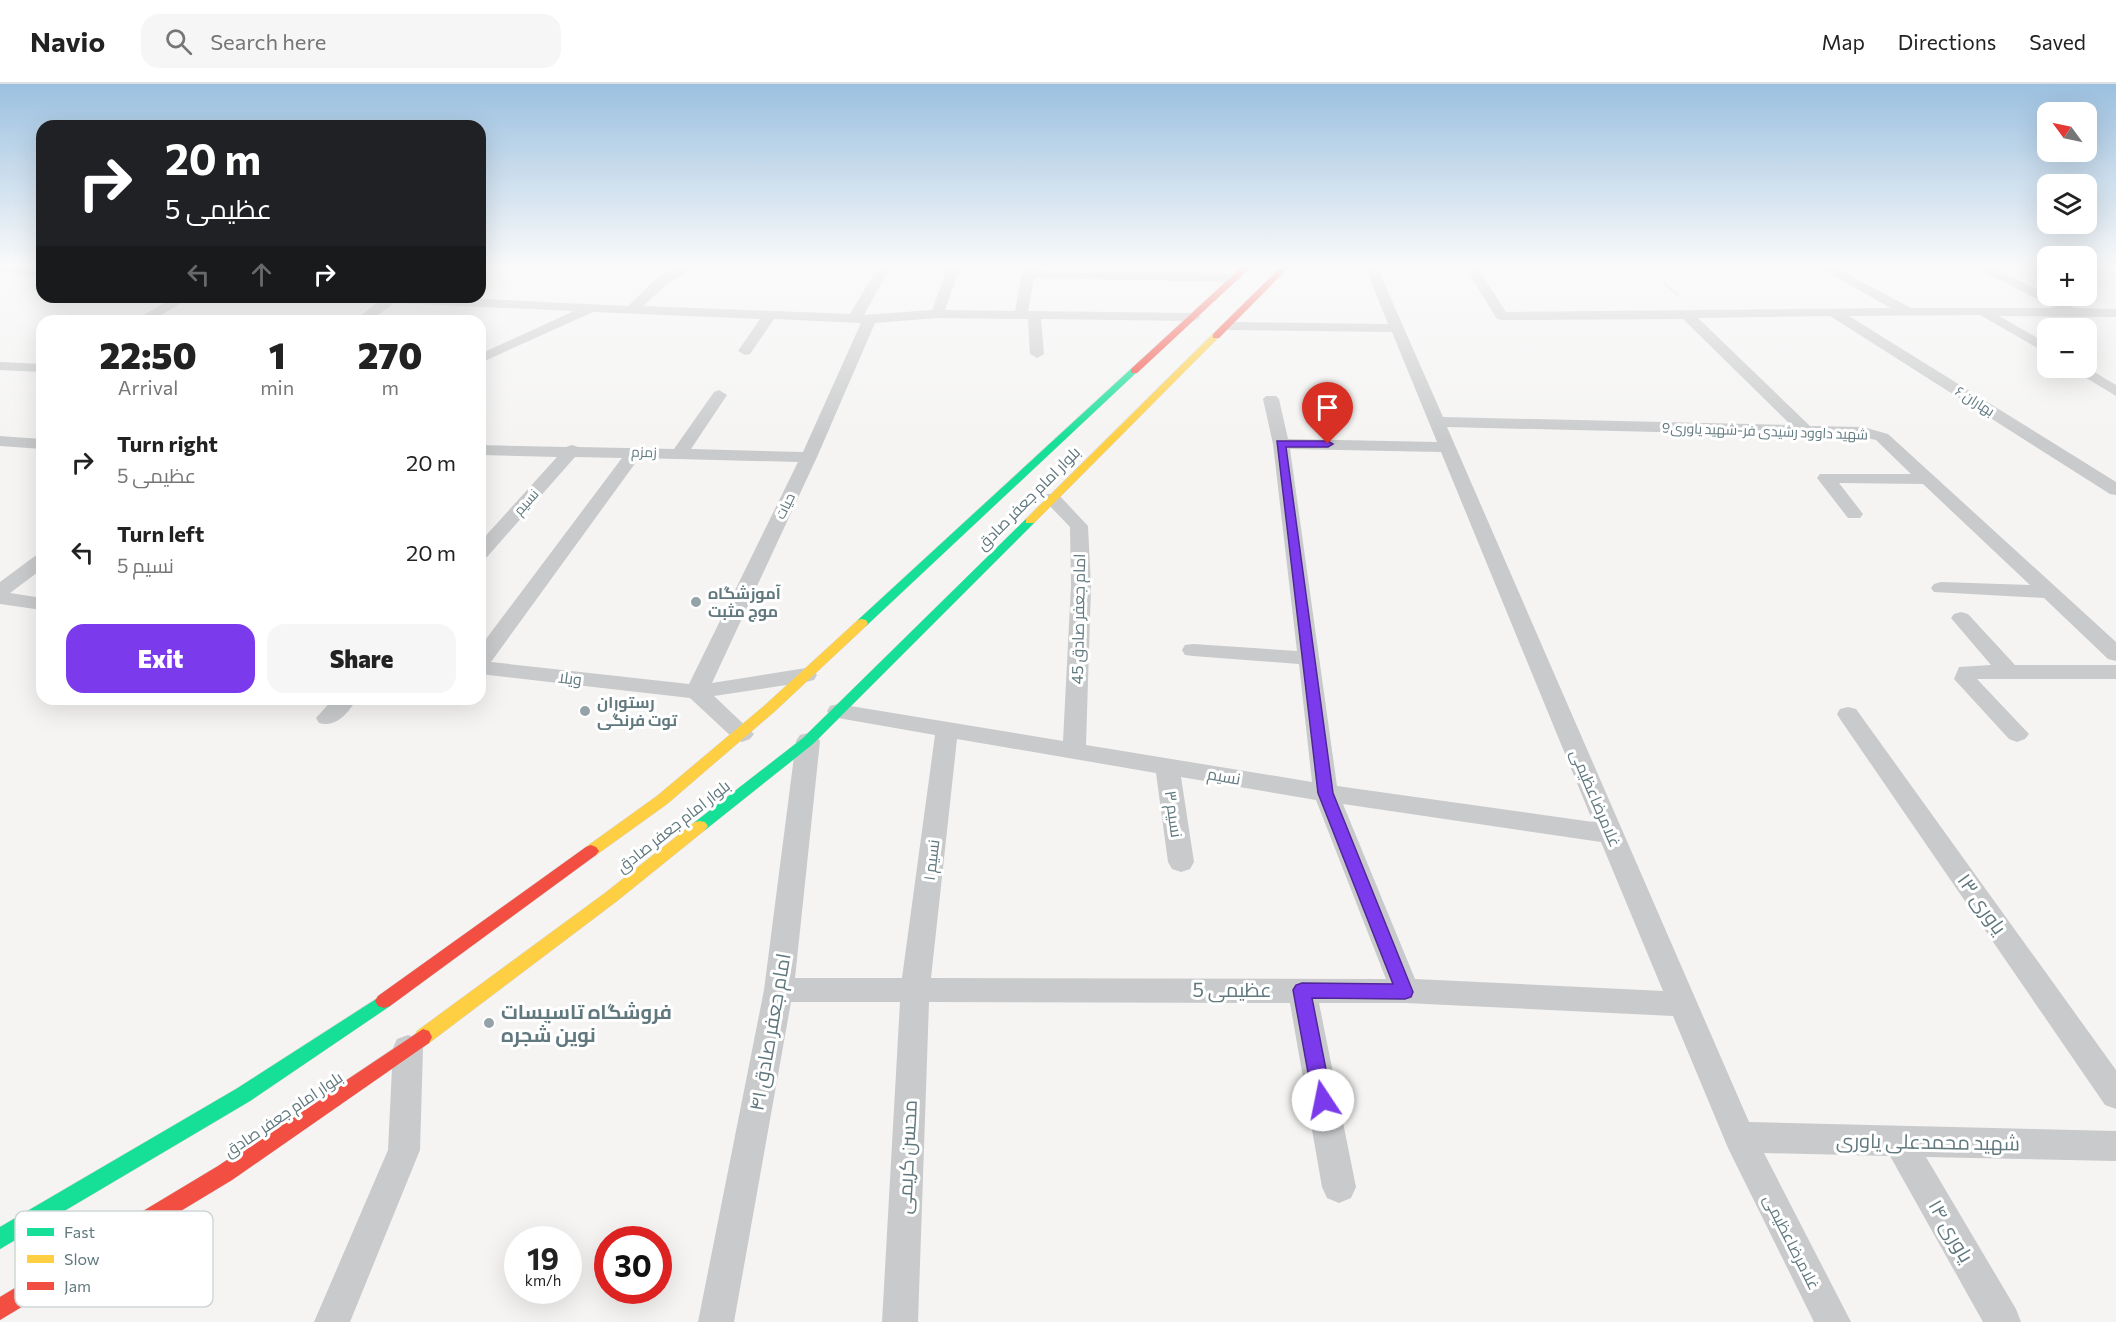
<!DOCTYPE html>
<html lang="en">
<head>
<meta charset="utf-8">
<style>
  :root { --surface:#fff; --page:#f6f6f6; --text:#222; --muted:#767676; --line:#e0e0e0; --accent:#7c3aed }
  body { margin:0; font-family:Commissioner,Cairo,sans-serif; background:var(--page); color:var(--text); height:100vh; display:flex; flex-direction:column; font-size:22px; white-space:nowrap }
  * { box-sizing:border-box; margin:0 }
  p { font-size:20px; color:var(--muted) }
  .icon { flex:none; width:33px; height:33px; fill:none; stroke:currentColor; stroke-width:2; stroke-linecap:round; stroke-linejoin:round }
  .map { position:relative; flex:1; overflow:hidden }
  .drawer { position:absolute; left:36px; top:231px; width:450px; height:390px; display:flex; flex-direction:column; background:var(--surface); border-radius:18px; box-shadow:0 6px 24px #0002 }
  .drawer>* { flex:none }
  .top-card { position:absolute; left:36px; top:36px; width:450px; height:183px; border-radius:18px; box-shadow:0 6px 24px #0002; background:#202124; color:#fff; overflow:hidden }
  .needle { width:39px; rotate:303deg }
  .fabs { position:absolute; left:2037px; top:18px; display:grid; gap:12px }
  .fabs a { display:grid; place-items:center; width:60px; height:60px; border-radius:12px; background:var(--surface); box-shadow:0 6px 24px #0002; font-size:30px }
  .speed { position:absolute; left:504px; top:1142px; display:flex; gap:12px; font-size:30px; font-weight:700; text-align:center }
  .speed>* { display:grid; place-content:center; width:78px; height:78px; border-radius:50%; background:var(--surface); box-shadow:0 6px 24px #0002; line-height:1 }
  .speed small { font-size:15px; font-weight:400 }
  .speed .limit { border:9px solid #d22; background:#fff; color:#111 }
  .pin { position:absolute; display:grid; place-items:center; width:51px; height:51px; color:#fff; margin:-62px -26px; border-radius:50% 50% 50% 0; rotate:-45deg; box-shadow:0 0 6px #0007 }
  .pin .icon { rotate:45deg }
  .me { position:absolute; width:66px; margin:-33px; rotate:349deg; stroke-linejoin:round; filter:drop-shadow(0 0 4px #0008) }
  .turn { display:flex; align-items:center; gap:21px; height:126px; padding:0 30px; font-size:27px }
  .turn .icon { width:78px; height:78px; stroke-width:2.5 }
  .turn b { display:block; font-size:42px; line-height:51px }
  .lanes { display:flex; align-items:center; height:57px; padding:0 30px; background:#0003; justify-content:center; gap:30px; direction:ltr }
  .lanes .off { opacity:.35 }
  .eta { display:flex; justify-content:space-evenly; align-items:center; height:102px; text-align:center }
  .eta b { font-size:36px; font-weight:800; line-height:42px }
  .cta { display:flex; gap:12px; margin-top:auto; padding:12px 30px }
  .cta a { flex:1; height:69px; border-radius:18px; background:var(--accent); color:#fff; font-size:24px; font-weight:800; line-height:69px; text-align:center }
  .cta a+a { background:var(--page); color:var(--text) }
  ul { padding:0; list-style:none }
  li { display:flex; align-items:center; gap:18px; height:90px; padding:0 30px }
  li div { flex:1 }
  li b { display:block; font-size:22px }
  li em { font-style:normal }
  header { display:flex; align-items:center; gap:36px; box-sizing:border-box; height:84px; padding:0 30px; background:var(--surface); border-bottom:2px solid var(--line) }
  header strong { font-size:28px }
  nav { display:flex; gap:33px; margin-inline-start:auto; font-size:21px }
  .search { width:420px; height:54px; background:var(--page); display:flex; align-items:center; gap:15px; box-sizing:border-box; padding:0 21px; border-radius:18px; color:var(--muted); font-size:22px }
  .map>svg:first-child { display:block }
</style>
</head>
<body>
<header>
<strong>Navio</strong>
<div class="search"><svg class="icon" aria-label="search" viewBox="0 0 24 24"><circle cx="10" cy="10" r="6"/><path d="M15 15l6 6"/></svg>Search here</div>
<nav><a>Map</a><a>Directions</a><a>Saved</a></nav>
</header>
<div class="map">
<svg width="2116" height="1238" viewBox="0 0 2116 1238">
  <rect width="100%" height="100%" fill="#f5f4f3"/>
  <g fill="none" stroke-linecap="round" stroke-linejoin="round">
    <defs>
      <path id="fast" d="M 1131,285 L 1138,287 L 866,542 L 858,542 L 856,539 L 858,536 Z
        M 1030,434 L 1035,437 L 1034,439 L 813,660 L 705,746 L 695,746 L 692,742 L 695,738 L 803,654 L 1026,435 Z
        M 384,910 L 390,912 L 393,917 L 390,922 L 250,1017 L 0,1165 L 0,1143 L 236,1005 Z"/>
      <path id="slow" d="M 1213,250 L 1220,252 L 1034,439 L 1026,439 L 1026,435 Z
        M 862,535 L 866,536 L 868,539 L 866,542 L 774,628 L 667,720 L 596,771 L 586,771 L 583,767 L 586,763 L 657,712 L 764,622 L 858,536 Z
        M 700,737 L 705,738 L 708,742 L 705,746 L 617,817 L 429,959 L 423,961 L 417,959 L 414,953 L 417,947 L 605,809 L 695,738 Z"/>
      <path id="jam" d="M 1242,183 L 1251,183 L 1137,289 L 1131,289 L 1131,285 Z
        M 1281,183 L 1289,183 L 1219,254 L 1213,254 L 1213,250 Z
        M 591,761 L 596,763 L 599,767 L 596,771 L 390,922 L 384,924 L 378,922 L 375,917 L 378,912 L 586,763 Z
        M 423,945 L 429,947 L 432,953 L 429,959 L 232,1096 L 0,1236 L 0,1213 L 218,1082 Z"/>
    </defs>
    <use href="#fast" stroke="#d0d1d1" stroke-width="1"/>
    <use href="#slow" stroke="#d0d1d1" stroke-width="1"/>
    <use href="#jam" stroke="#d0d1d1" stroke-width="1"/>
    <path stroke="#c6c8c8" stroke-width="2" stroke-dasharray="2 2" stroke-linecap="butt" d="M 1646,183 L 1679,212"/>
    <path fill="#c9cacb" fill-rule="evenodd" d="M 0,183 L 42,185 L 42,193 L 0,188 Z
      M 679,183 L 695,183 L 667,200 L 643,222 L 850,230 L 878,183 L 890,183 L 864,231 L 932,226 L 948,183 L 960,183 L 945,226 L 1015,227 L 1023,183 L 1035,183 L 1035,186 L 1235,190 L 1241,194 L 1235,198 L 1034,194 L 1028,227 L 1194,229 L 1201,233 L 1194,237 L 1041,235 L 1044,270 L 1037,274 L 1030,270 L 1028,235 L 937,234 L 875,239 L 817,373 L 712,599 L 806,584 L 814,586 L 817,591 L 814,596 L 806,598 L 714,612 L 754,650 L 750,655 L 742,658 L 734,655 L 690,614 L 480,590 L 480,563 L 622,374 L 575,373 L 487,473 L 480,475 L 480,458 L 557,373 L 480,371 L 480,361 L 566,363 L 572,361 L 578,363 L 674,365 L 714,308 L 719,306 L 727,311 L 691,365 L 803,368 L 861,239 L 774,235 L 750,270 L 745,271 L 738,267 L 760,235 L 593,228 L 480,279 L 480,270 L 574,227 L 394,219 L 370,237 L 354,237 L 378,218 L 359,217 L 352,213 L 442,213 L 628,222 L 657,194 ZM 639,374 L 798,378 L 689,600 L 491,578 Z
      M 1365,183 L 1377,183 L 1443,333 L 1791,341 L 1683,235 L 1502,236 L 1497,235 L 1465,183 L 1477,183 L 1506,228 L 1891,224 L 1818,183 L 1834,183 L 1911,224 L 2055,224 L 1975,183 L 1991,183 L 2071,221 L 2073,224 L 2116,225 L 2116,233 L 1999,232 L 2048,260 L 2048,270 L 1980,231 L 1849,232 L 2116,398 L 2116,411 L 2110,410 L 1830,232 L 1698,234 L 1810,342 L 1863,343 L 1888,350 L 2116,558 L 2116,577 L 2108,575 L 2044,514 L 1934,508 L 1931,504 L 1934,500 L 1941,498 L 2030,501 L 1923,400 L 1839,399 L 1863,430 L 1860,434 L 1848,434 L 1817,394 L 1820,390 L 1911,390 L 1876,356 L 1863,353 L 1447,343 L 1749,1038 L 2116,1047 L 2116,1077 L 1926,1073 L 2016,1225 L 2021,1238 L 1983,1238 L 1890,1072 L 1764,1069 L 1851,1238 L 1814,1238 L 1728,1064 L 1673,932 L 1405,919 L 1319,919 L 1356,1103 L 1351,1114 L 1339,1119 L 1327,1114 L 1322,1103 L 1290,919 L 929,918 L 918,1238 L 882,1238 L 900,918 L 791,918 L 734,1238 L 698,1238 L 764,906 L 796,657 L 800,651 L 808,649 L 816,651 L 820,657 L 795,894 L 902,894 L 935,651 L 838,634 L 830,632 L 827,627 L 830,622 L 838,620 L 1063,657 L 1071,502 L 1070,443 L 1046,418 L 1043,414 L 1046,410 L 1058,410 L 1088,442 L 1091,502 L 1086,661 L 1312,698 L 1299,580 L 1193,572 L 1185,571 L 1182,566 L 1185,561 L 1193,560 L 1297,567 L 1273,360 L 1263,315 L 1266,312 L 1276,312 L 1279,315 L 1288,355 L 1437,358 L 1392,248 L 1227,246 L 1220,242 L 1227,238 L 1388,240 ZM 1290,365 L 1441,368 L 1593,738 L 1337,702 ZM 957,655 L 1156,689 L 1168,778 L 1172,785 L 1181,788 L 1190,785 L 1194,778 L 1181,693 L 1316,716 L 1386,895 L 931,894 ZM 1343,720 L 1601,758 L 1663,907 L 1415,895 Z
      M 174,213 L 191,213 L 151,237 L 134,237 Z
      M 0,278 L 42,280 L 42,288 L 0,286 Z
      M 2086,283 L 2116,301 L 2116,312 L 2070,284 Z
      M 0,352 L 42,355 L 42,365 L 0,362 Z
      M 42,470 L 42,485 L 10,509 L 42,514 L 42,526 L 0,520 L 0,498 L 35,472 Z
      M 1961,528 L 1968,530 L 2015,581 L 2116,581 L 2116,595 L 1977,595 L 2029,650 L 2025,655 L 2017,658 L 2009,655 L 1954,595 L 1959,583 L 1991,581 L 1951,534 L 1954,530 Z
      M 333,615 L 357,615 C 348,629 336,644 319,639 L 316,634 Z
      M 1848,623 L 1856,625 L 2116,986 L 2116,1025 L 2105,1021 L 1840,635 L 1837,630 L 1840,625 Z
      M 408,951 L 419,955 L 423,964 L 420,1066 L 350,1238 L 314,1238 L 388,1066 L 393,964 L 397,955 Z"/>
    <use href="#fast" fill="#16e098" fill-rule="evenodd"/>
    <use href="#slow" fill="#ffcf43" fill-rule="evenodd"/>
    <use href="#jam" fill="#f24e42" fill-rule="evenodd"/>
  </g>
  <linearGradient id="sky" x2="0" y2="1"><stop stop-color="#9bc0e0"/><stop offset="0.51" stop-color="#fafafa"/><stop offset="1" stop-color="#fafafa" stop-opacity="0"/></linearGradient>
  <rect width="2116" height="357" fill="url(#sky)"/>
  <path fill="#7c3aed" stroke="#51269a" stroke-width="1.5" d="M 1277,357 L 1328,357 L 1333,360 L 1328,363 L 1286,363 L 1333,709 L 1413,908 L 1411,913 L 1405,915 L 1312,914 L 1332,1016 L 1330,1022 L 1323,1024 L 1316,1022 L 1313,1016 L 1293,906 L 1296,901 L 1302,899 L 1393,900 L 1318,709 Z"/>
  <g fill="#94a3a7" stroke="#fff" stroke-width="2">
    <circle cx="696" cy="518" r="6"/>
    <circle cx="585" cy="627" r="6"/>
    <circle cx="489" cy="939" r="6"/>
  </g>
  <g text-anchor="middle" stroke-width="6" stroke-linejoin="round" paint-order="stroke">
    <g font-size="14" fill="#60787e" stroke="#fff">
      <text transform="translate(1975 317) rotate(32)" y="5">بهاران ۶</text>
      <text transform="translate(1765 347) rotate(2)" y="5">شهید داوود رشیدی فر-شهید یاوری9</text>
      <text transform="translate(644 368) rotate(2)" y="5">زمزم</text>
      <text transform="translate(526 418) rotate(-48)" y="5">نسیم</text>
      <text transform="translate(785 422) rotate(-64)" y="5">حیات</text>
    </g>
    <g font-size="16" fill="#60787e" stroke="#fff">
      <text transform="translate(1028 414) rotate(-45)" y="6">بلوار امام جعفر صادق</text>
      <text transform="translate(1078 535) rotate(-89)" y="6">امام جعفر صادق 45</text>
      <text transform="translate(570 594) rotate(7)" y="6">ویلا</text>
      <text transform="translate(1224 692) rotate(10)" y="6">نسیم</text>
      <text transform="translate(1596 714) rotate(67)" y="6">غلامرضاعظیمی</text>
      <text transform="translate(1174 730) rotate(82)" y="6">نسیم ۳</text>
      <text transform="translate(673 742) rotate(-38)" y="6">بلوار امام جعفر صادق</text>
      <text transform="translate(931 776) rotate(-83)" y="6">نسیم ۱</text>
      <text transform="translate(283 1030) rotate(-34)" y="6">بلوار امام جعفر صادق</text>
      <text transform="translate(1792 1158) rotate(63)" y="6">غلامرضاعظیمی</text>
    </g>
    <g font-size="16" font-weight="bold" fill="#60787e" stroke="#fff" text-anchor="start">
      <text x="708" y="515">آموزشگاه<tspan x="708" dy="18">موج مثبت</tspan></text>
      <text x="597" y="624">رستوران<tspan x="597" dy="18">توت فرنگی</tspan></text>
    </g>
    <g font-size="20" fill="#60787e" stroke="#fff">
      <text transform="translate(1982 820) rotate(55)" y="7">یاوری ۱۳</text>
      <text x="1232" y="913">عظیمی 5</text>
      <text transform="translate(770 948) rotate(-80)" y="7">امام جعفر صادق ۴۱</text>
      <text transform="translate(1928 1058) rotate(1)" y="7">شهید محمدعلی یاوری</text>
      <text transform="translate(907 1073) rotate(-87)" y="7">محسن کریمی</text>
      <text transform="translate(1951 1147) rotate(60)" y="7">یاوری ۱۴</text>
    </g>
    <g font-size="20" font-weight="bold" fill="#60787e" stroke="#fff" text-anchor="start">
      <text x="501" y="935">فروشگاه تاسیسات<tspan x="501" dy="23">نوین شجره</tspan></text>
    </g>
  </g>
  <rect x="15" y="1127" width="198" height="96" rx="9" fill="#fff" stroke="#cfd6d8" stroke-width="1.5"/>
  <rect x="27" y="1144" width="27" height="8" fill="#16e098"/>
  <rect x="27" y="1171" width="27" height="8" fill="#ffcf43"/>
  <rect x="27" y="1198" width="27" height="8" fill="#f24e42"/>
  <g font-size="16" fill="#60787e">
    <text x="64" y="1154">Fast</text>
    <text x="64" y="1181">Slow</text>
    <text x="64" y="1208">Jam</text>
  </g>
</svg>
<div class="fabs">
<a><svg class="needle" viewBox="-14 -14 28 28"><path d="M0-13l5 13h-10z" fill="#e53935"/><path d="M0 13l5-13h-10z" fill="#767676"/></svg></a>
<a><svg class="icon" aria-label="layers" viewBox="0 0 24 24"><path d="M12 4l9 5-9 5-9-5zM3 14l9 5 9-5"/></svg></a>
<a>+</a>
<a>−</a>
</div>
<div class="speed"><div>19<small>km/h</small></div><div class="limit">30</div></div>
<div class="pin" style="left:1328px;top:360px;background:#d93025"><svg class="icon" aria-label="arrive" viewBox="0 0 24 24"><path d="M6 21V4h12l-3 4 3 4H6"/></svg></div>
<svg class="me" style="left:1323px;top:1016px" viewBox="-20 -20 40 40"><circle r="19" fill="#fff"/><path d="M0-13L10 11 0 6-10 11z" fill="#7c3aed"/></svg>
<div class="top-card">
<div class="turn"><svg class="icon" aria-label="right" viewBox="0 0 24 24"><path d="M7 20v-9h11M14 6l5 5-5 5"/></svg><div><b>20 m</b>عظیمی 5</div></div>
<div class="lanes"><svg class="icon off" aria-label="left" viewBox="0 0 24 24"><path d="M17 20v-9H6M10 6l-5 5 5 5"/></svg><svg class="icon off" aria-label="ahead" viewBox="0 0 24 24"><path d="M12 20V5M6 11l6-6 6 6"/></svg><svg class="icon" aria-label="right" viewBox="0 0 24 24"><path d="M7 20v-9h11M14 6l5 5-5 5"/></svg></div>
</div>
<section class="drawer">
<div class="eta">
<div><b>22:50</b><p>Arrival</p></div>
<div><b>1</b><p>min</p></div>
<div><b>270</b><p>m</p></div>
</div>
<ul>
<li><svg class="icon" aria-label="right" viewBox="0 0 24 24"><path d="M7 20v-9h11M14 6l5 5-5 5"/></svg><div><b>Turn right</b><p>عظیمی 5</p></div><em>20 m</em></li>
<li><svg class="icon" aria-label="left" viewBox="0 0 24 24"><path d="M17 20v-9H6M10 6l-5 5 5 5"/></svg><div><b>Turn left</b><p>نسیم 5</p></div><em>20 m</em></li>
</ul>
<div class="cta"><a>Exit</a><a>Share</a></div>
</section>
</div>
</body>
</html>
